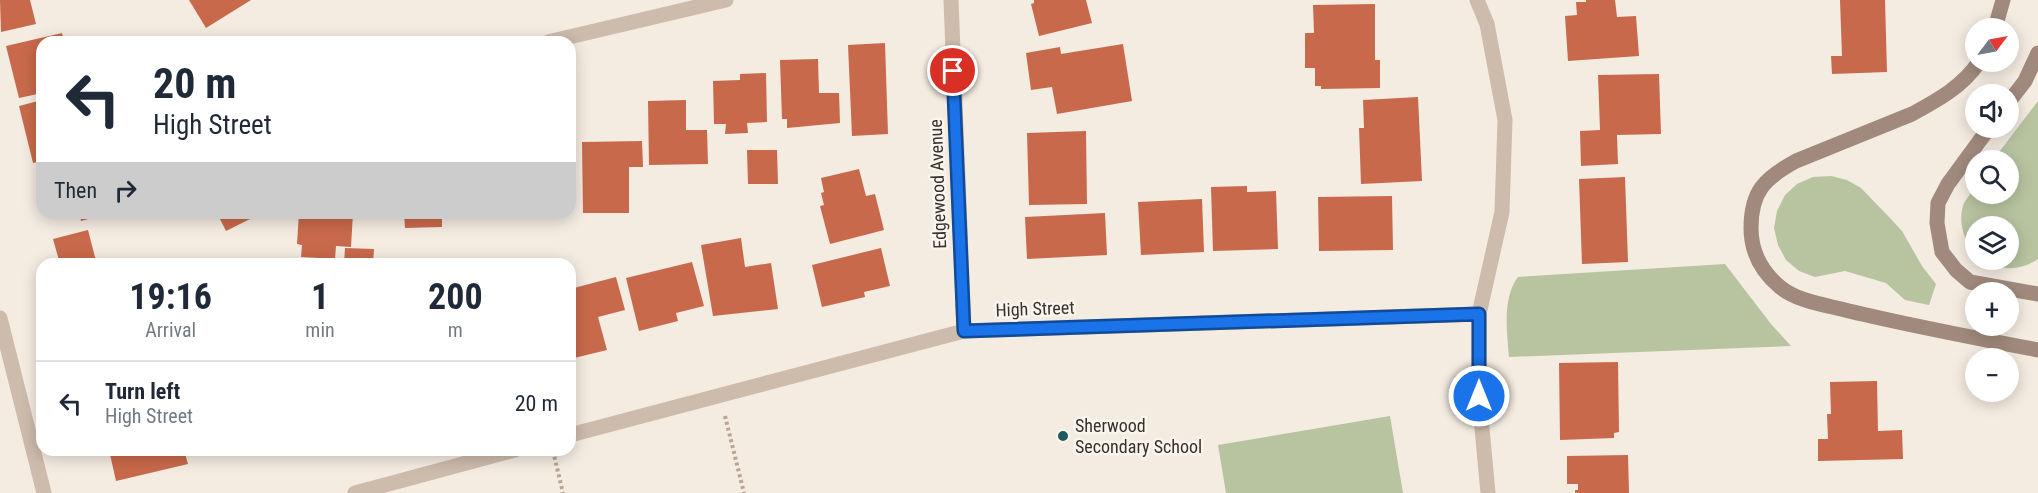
<!DOCTYPE html>
<html lang="en">
<head>
<meta charset="utf-8">
<style>
  :root { --surface:#fff; --page:#f6f6f7; --text:#1f2937; --muted:#747a83; --line:#e0e1e3 }
  body { margin:0; font-family:"Roboto Condensed",sans-serif; background:var(--page); color:var(--text); height:100vh; display:flex; flex-direction:column; font-size:22px; white-space:nowrap }
  * { box-sizing:border-box; margin:0 }
  p { font-size:20px; color:var(--muted) }
  .icon { flex:none; width:33px; height:33px; fill:none; stroke:currentColor; stroke-width:2; stroke-linecap:round; stroke-linejoin:round }
  .map { position:relative; flex:1; overflow:hidden }
  .details { position:absolute; left:36px; top:258px; width:540px; height:198px; display:flex; flex-direction:column; background:var(--surface); border-radius:18px; box-shadow:0 3px 15px #0003 }
  .details>* { flex:none }
  .top-card { position:absolute; left:36px; top:36px; width:540px; height:183px; border-radius:18px; box-shadow:0 3px 15px #0003; background:#fff; color:var(--text); overflow:hidden }
  .needle { width:39px; rotate:58deg }
  .controls { position:absolute; left:1965px; top:18px; display:grid; gap:12px }
  .controls a { display:grid; place-items:center; width:54px; height:54px; border-radius:50%; background:var(--surface); box-shadow:0 3px 15px #0003; font-size:30px }
  .pin { position:absolute; display:grid; place-items:center; width:51px; height:51px; color:#fff; margin:-26px; border:3px solid #fff; border-radius:50%; box-shadow:0 2px 6px #0007 }
  .me { position:absolute; width:66px; margin:-33px; rotate:0deg; stroke-linejoin:round; filter:drop-shadow(0 0 4px #0008) }
  .turn { display:flex; align-items:center; gap:21px; height:126px; padding:0 18px; font-size:27px }
  .turn .icon { width:78px; height:78px; stroke-width:2.5 }
  .turn b { display:block; font-size:42px; line-height:51px }
  .then { display:flex; align-items:center; height:57px; padding:0 18px; background:#0003; gap:12px; font-size:22px }
  .eta { display:flex; justify-content:space-evenly; align-items:center; height:102px; text-align:center }
  .eta b { font-size:36px; font-weight:700; line-height:42px }
  ul { padding:0; list-style:none }
  li { display:flex; align-items:center; gap:18px; height:84px; padding:0 18px; border-top:2px solid var(--line) }
  li div { flex:1 }
  li b { display:block; font-size:22px }
  li em { font-style:normal }
  .map>svg:first-child { display:block }
</style>
</head>
<body>
<div class="map">
<svg width="2038" height="493" viewBox="0 0 2038 493">
  <rect width="100%" height="100%" fill="#f4ebe1"/>
  <path fill="#b8c4a0" d="M 2038,101 L 2038,259 C 2019,272 2000,270 1981,260 L 2008,260 L 2008,226 L 1976,226 L 1975,254 C 1964,241 1957,221 1964,203 C 1967,198 1972,192 1975,187 L 1976,194 L 2008,194 L 2008,160 L 1993,160 Z
    M 1831,176 L 1847,180 L 1861,188 L 1889,217 L 1902,231 L 1922,266 L 1936,284 L 1929,305 L 1905,300 L 1886,283 L 1845,271 L 1815,277 L 1799,271 L 1786,260 L 1778,245 L 1774,228 L 1777,211 L 1785,195 L 1797,184 L 1813,177 Z
    M 1725,264 L 1771,324 L 1791,346 L 1509,357 C 1507,332 1502,298 1518,277 Z
    M 1390,416 L 1403,493 L 1226,493 L 1218,445 Z"/>
  <path fill="#c8694b" d="M 0,0 L 30,0 L 36,24 L 1,32 Z
    M 189,0 L 251,0 L 206,28 Z
    M 1034,0 L 1086,0 L 1092,23 L 1039,36 L 1031,4 L 1034,3 Z
    M 1586,0 L 1615,0 L 1617,17 L 1636,16 L 1639,56 L 1568,61 L 1565,16 L 1577,15 L 1576,2 L 1586,2 Z
    M 1840,0 L 1885,0 L 1887,72 L 1832,74 L 1831,56 L 1842,56 Z
    M 1375,4 L 1375,60 L 1380,60 L 1380,88 L 1321,89 L 1321,86 L 1315,86 L 1315,68 L 1305,68 L 1305,33 L 1314,33 L 1313,5 Z
    M 62,33 L 64,42 L 42,42 L 42,93 L 19,98 L 6,46 Z
    M 885,43 L 888,134 L 852,136 L 848,45 Z
    M 1123,44 L 1132,101 L 1057,114 L 1052,87 L 1031,90 L 1026,53 L 1060,47 L 1061,54 Z
    M 818,59 L 819,93 L 839,93 L 840,123 L 787,128 L 787,119 L 782,119 L 780,60 Z
    M 766,73 L 767,122 L 747,123 L 748,133 L 725,134 L 726,124 L 714,124 L 713,81 L 740,80 L 740,74 Z
    M 1659,74 L 1661,134 L 1617,135 L 1618,164 L 1581,166 L 1580,131 L 1600,130 L 1598,75 Z
    M 1418,97 L 1422,181 L 1361,184 L 1359,128 L 1364,128 L 1363,100 Z
    M 42,100 L 42,161 L 33,163 L 19,106 Z
    M 686,100 L 686,130 L 707,130 L 708,164 L 649,165 L 648,101 Z
    M 570,127 L 574,127 L 575,171 L 570,171 Z
    M 1086,131 L 1087,204 L 1029,205 L 1027,133 Z
    M 642,141 L 643,167 L 629,167 L 629,213 L 583,213 L 582,142 Z
    M 747,150 L 777,150 L 778,184 L 748,184 Z
    M 859,169 L 866,196 L 875,194 L 884,230 L 830,244 L 820,206 L 824,205 L 821,193 L 824,192 L 821,178 Z
    M 1625,177 L 1628,262 L 1582,264 L 1579,179 Z
    M 1247,186 L 1247,192 L 1276,191 L 1278,249 L 1213,251 L 1211,187 Z
    M 1392,196 L 1393,250 L 1319,251 L 1318,197 Z
    M 1202,199 L 1204,252 L 1141,255 L 1138,202 Z
    M 79,213 L 106,213 L 106,214 L 81,221 Z
    M 217,213 L 262,213 L 226,231 Z
    M 299,213 L 353,213 L 351,247 L 336,246 L 335,259 L 301,257 L 302,245 L 297,244 Z
    M 404,213 L 442,213 L 442,227 L 405,228 Z
    M 1105,213 L 1107,255 L 1027,259 L 1025,217 Z
    M 88,230 L 96,261 L 103,259 L 104,264 L 60,264 L 53,239 Z
    M 741,238 L 745,267 L 771,263 L 778,309 L 713,316 L 701,245 Z
    M 345,248 L 374,249 L 373,264 L 344,264 Z
    M 881,248 L 890,286 L 864,292 L 865,297 L 822,307 L 812,265 Z
    M 692,262 L 704,306 L 676,313 L 678,321 L 639,331 L 626,278 Z
    M 616,277 L 625,310 L 598,317 L 607,350 L 570,359 L 570,289 Z
    M 1618,362 L 1619,432 L 1614,433 L 1614,438 L 1560,440 L 1559,363 Z
    M 1877,381 L 1878,431 L 1902,430 L 1903,459 L 1818,461 L 1818,439 L 1828,439 L 1827,414 L 1831,414 L 1830,382 Z
    M 109,450 L 184,450 L 188,464 L 116,481 Z
    M 1628,455 L 1629,493 L 1575,493 L 1575,490 L 1578,490 L 1578,484 L 1567,484 L 1567,456 Z"/>
  <g fill="none" stroke-linecap="round" stroke-linejoin="round">
    <path stroke="#b9a596" stroke-width="4" stroke-dasharray="3 3" stroke-linecap="butt" d="M 725,416 L 744,493
      M 553,451 L 563,493"/>
    <path stroke="#cdbbac" stroke-width="15" d="M 951,0 L 964,331
      M 1477,0 L 1487,24 L 1505,120 L 1502,212 L 1479,314 L 1479,396 L 1488,493
      M 548,42 L 726,0
      M 0,318 L 44,493
      M 570,435 L 964,331 L 1479,314
      M 355,493 L 515,450"/>
    <path stroke="#a18a7d" stroke-width="15" d="M 1995,28 L 2003,0
      M 1979,62 C 1963,86 1938,100 1912,114 L 1796,161 C 1765,178 1751,191 1751,228 C 1751,252 1762,272 1780,287 C 1798,302 1827,305 1849,311 C 1912,326 1975,338 2038,350
      M 2008,103 L 2025,81 L 2038,53
      M 1989,128 L 1948,184 L 1938,203 L 1937,223 L 1942,252 L 1956,270 L 1970,282 L 2038,294"/>
  </g>
  <g fill="none" stroke-linecap="round" stroke-linejoin="round">
    <defs>
      <path id="route" d="M 953,71 L 964,331 L 1479,314 L 1479,396"/>
    </defs>
    <use href="#route" stroke="#114b97" stroke-width="15"/>
    <use href="#route" stroke="#1a73e8" stroke-width="10"/>
  </g>
  <circle fill="#1f5a5e" stroke="#fbf5ee" stroke-width="2" cx="1063" cy="436" r="6"/>
  <g text-anchor="middle" stroke-width="5" stroke-linejoin="round" paint-order="stroke">
    <g font-size="18" fill="#3b302b" stroke="#fbf5ee">
      <text transform="translate(938 184) rotate(-92)" y="6">Edgewood Avenue</text>
      <text transform="translate(1035 309) rotate(-2)" y="6">High Street</text>
    </g>
    <g font-size="18" fill="#3b302b" stroke="#fbf5ee" text-anchor="start">
      <text x="1075" y="432">Sherwood<tspan x="1075" dy="21">Secondary School</tspan></text>
    </g>
  </g>
</svg>
<div class="controls">
<a><svg class="needle" viewBox="-14 -14 28 28"><path d="M0-13l5 13h-10z" fill="#e53935"/><path d="M0 13l5-13h-10z" fill="#747a83"/></svg></a>
<a><svg class="icon" aria-label="sound" viewBox="0 0 24 24"><path d="M4 9h4l5-4v14l-5-4H4zM17 9q2 3 0 6"/></svg></a>
<a><svg class="icon" aria-label="search" viewBox="0 0 24 24"><circle cx="10" cy="10" r="6"/><path d="M15 15l6 6"/></svg></a>
<a><svg class="icon" aria-label="layers" viewBox="0 0 24 24"><path d="M12 4l9 5-9 5-9-5zM3 14l9 5 9-5"/></svg></a>
<a>+</a>
<a>−</a>
</div>
<div class="pin" style="left:953px;top:71px;background:#d93025"><svg class="icon" aria-label="arrive" viewBox="0 0 24 24"><path d="M6 21V4h12l-3 4 3 4H6"/></svg></div>
<svg class="me" style="left:1479px;top:396px" viewBox="-20 -20 40 40"><circle r="17" fill="#1a73e8" stroke="#fff" stroke-width="3"/><path d="M0-11L8 9 0 5-8 9z" fill="#fff"/></svg>
<div class="top-card">
<div class="turn"><svg class="icon" aria-label="left" viewBox="0 0 24 24"><path d="M17 20v-9H6M10 6l-5 5 5 5"/></svg><div><b>20 m</b>High Street</div></div>
<div class="then">Then<svg class="icon" aria-label="right" viewBox="0 0 24 24"><path d="M7 20v-9h11M14 6l5 5-5 5"/></svg></div>
</div>
<section class="details">
<div class="eta">
<div><b>19:16</b><p>Arrival</p></div>
<div><b>1</b><p>min</p></div>
<div><b>200</b><p>m</p></div>
</div>
<ul>
<li><svg class="icon" aria-label="left" viewBox="0 0 24 24"><path d="M17 20v-9H6M10 6l-5 5 5 5"/></svg><div><b>Turn left</b><p>High Street</p></div><em>20 m</em></li>
</ul>
</section>
</div>
</body>
</html>
